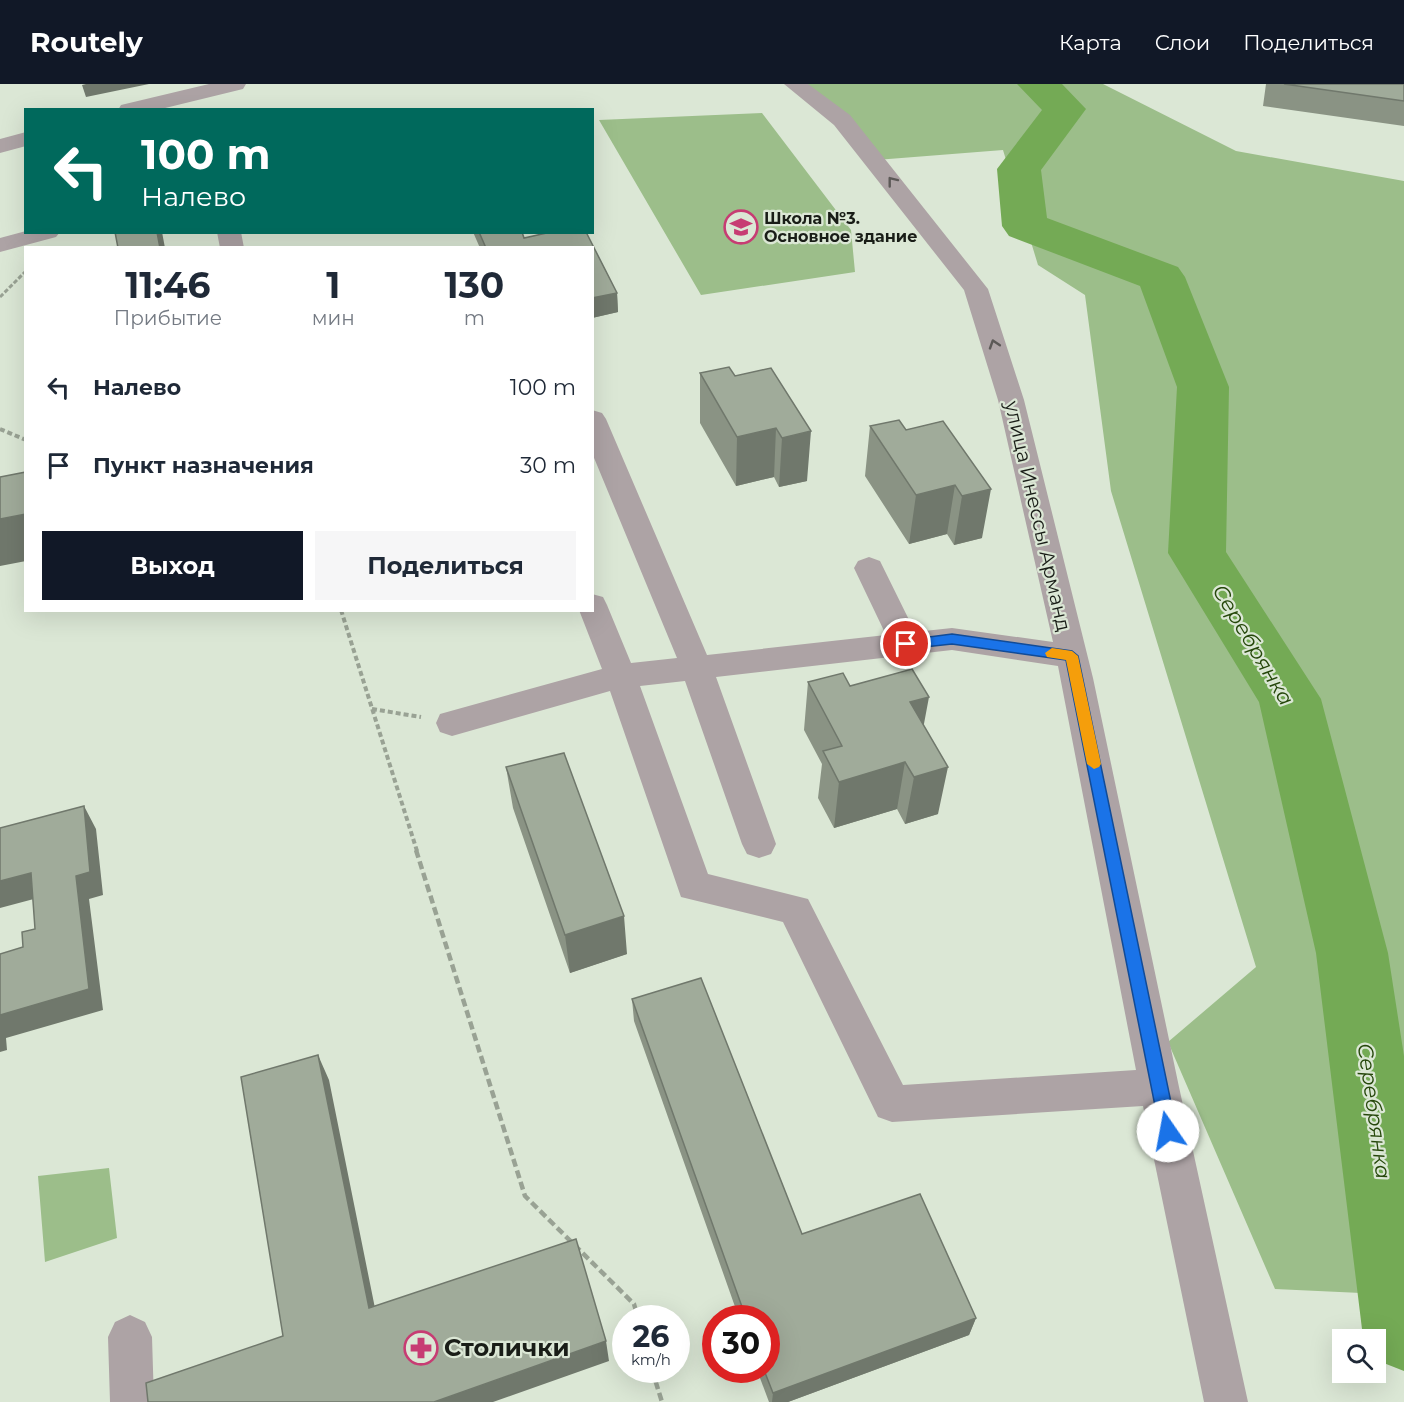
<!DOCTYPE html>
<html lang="ru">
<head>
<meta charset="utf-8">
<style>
  :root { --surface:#fff; --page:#f6f6f7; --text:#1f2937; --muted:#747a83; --accent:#111827 }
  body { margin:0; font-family:Montserrat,sans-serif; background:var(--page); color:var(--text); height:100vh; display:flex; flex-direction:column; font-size:22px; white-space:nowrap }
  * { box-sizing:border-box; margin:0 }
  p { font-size:20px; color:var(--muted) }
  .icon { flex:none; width:33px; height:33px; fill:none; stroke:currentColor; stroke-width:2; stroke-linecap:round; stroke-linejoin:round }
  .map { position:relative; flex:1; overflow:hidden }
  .sheet { position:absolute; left:24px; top:162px; width:570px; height:366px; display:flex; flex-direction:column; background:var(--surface); border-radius:0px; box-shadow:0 6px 24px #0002 }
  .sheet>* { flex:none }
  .hud { position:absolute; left:24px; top:24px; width:570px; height:126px; border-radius:0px; box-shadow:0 6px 24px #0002; background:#00695c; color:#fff; overflow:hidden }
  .tools { position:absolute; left:1332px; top:1245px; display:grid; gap:12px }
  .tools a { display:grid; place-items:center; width:54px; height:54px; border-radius:0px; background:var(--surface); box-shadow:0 6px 24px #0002; font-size:30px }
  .speed { position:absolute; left:612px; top:1221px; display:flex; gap:12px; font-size:30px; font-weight:700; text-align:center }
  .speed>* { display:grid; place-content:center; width:78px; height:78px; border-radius:50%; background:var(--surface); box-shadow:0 6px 24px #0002; line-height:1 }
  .speed small { font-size:15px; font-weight:400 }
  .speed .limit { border:9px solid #d22; background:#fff; color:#111 }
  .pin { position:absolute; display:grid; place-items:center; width:51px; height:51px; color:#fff; margin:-26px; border:3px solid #fff; border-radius:50%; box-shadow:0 2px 6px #0007 }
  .me { position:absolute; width:66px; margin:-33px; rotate:348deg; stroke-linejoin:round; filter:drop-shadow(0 0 4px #0008) }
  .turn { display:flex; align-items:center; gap:21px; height:126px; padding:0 18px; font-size:27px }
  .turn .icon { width:78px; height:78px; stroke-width:2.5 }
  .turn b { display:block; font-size:42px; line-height:51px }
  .eta { display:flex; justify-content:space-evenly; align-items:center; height:102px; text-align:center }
  .eta b { font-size:36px; font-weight:700; line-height:42px }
  .action { display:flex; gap:12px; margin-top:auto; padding:12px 18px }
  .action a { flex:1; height:69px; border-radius:0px; background:var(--accent); color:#fff; font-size:24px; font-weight:700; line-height:69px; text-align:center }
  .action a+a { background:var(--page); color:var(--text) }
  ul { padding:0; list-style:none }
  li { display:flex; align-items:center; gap:18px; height:78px; padding:0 18px }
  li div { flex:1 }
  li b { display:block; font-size:22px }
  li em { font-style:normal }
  header { display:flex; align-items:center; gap:36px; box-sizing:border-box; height:84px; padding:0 30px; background:var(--accent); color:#fff }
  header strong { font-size:28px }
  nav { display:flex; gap:33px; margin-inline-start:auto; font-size:21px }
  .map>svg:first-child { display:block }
</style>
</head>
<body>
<header>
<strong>Routely</strong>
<nav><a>Карта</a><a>Слои</a><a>Поделиться</a></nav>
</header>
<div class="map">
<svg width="1404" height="1318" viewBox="0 0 1404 1318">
  <rect width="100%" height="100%" fill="#dbe7d5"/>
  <path fill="#9cbe8a" d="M 790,0 L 1103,0 L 1236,67 L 1404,97 L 1404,1211 L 1275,1205 L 1168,958 L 1256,883 L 1111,407 L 1085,211 L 1038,181 L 1003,66 L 876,76 Z
    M 762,29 L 851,146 L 855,188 L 701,211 L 599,36 Z
    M 109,1084 L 117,1154 L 45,1178 L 38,1092 Z"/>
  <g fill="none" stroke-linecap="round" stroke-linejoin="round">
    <path fill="#74aa55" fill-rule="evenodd" d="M 1017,0 L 1062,0 L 1086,25 L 1041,86 L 1047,134 L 1178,183 L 1185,193 L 1229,303 L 1226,468 L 1321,615 L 1388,869 L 1404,972 L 1404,1287 L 1376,1276 L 1376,1256 L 1366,1256 L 1362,1245 L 1316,869 L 1259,618 L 1168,469 L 1177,303 L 1140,202 L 1009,152 L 1002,142 L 997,85 L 1042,26 Z"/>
    <path stroke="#99a294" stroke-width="3" stroke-dasharray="4.5 2" stroke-linecap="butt" d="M 0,213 L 26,187"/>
    <path stroke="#99a294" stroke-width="4" stroke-dasharray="5 3" stroke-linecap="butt" d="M 0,345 L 26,356
      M 341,526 L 417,767
      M 372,625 L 421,633"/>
    <path stroke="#99a294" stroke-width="4.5" stroke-dasharray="8 4" stroke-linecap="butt" d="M 416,766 L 525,1112 L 634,1220 L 638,1234
      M 652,1286 L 662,1318"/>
    <path fill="#ada3a5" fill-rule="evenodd" d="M 209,0 L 246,0 L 243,5 L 157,26 L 118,26 L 121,21 Z
      M 784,0 L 808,0 L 850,31 L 988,205 L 1024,316 L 1093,594 L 1179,1003 L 1248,1318 L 1204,1318 L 1143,1022 L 892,1038 L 878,1033 L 783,838 L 681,813 L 610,607 L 452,652 L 440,648 L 436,639 L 440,630 L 602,585 L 579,526 L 592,526 L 592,510 L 603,513 L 607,521 L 631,579 L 677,574 L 592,369 L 592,326 L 602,329 L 606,335 L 707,571 L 886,551 L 854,484 L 858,477 L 869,473 L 880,477 L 915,548 L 952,544 L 1053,558 L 998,316 L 964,206 L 834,41 ZM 952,566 L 1058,582 L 1136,986 L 903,1001 L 808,815 L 708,790 L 640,602 L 685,597 L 742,760 L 747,770 L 759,774 L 771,770 L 776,760 L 716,593 Z
      M 26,48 L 26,62 L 0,69 L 0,55 Z
      M 26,147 L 26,148 L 60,148 L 56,153 L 0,168 L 0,154 Z
      M 217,148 L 241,148 L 244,164 L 220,164 Z
      M 130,1231 L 145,1238 L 152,1253 L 154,1318 L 110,1318 L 108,1253 L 115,1238 Z"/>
  </g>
  <path fill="#8a9384" d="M 1266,0 L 1404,0 L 1404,42 L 1263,22 Z
    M 473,148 L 522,148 L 524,154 L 551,148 L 586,148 L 617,209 L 618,228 L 592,234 L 592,164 L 480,164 Z
    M 771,284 L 807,397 L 779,403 L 774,393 L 736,402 L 700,339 L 700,289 L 735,292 Z
    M 943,337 L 982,454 L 954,461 L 947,450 L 909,460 L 865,392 L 870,342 L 906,346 Z
    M 808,598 L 850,602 L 924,642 L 938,730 L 905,740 L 897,725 L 834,744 L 818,714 L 822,680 L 804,646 Z
    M 506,683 L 627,870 L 570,889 L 513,724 Z
    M 632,915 L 802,1150 L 976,1234 L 969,1251 L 788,1318 L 769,1318 L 757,1286 L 766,1286 L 766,1234 L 739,1234 L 634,937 Z"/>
  <path fill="#70786c" d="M 86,0 L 149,0 L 86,13 L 82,1 Z
    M 157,148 L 162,148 L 165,164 L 160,164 Z
    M 617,209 L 618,228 L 592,234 L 592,214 Z
    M 776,344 L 774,393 L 736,402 L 737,353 Z
    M 811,347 L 807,397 L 779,403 L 782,354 Z
    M 955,401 L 947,450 L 909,460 L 916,411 Z
    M 991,405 L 982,454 L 954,461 L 962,412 Z
    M 26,430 L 26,477 L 0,482 L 0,435 Z
    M 929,613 L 920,661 L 910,618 Z
    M 905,678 L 897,725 L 834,744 L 839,698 Z
    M 948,683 L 938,730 L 905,740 L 914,693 Z
    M 84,722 L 96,745 L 103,811 L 89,815 L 103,926 L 6,954 L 7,966 L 0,968 L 0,931 L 76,792 Z
    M 31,789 L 45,812 L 0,824 L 0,797 Z
    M 624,832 L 627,870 L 570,889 L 565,851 Z
    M 318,971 L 329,996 L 379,1244 L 369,1224 Z
    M 976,1234 L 969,1251 L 788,1318 L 772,1318 L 773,1309 Z
    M 606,1257 L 609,1277 L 493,1318 L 434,1318 Z"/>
  <path fill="#a0ab9a" stroke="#70786c" stroke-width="1.5" d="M 1284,0 L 1404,0 L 1404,17 Z
    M 115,148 L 157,148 L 160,164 L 118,164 Z
    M 479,148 L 522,148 L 524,154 L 551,148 L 586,148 L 617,209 L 592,214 L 592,164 L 486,164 Z
    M 729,283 L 735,292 L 771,284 L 811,347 L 782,354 L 776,344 L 737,353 L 700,289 Z
    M 899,336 L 906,346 L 943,337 L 991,405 L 962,412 L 955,401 L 916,411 L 870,342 Z
    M 26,388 L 26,430 L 0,435 L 0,393 Z
    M 912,585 L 929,613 L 910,618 L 948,683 L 914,693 L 905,678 L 839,698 L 823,667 L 842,662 L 808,598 L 843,589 L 850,602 Z
    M 564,669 L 624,832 L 565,851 L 506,683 Z
    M 84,722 L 90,788 L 76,792 L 89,905 L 0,931 L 0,870 L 23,863 L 22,848 L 35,845 L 31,789 L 0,797 L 0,744 Z
    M 701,894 L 802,1150 L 920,1110 L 976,1234 L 773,1309 L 764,1286 L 766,1286 L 766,1234 L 746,1234 L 632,915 Z
    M 318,971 L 369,1224 L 576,1155 L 606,1257 L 434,1318 L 148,1318 L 146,1299 L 283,1252 L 241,993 Z"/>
  <defs><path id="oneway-chevron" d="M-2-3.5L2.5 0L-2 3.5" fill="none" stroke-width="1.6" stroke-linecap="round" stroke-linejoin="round" transform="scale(1.5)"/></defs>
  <g stroke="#5c5957">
    <use href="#oneway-chevron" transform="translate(892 97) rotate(-128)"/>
    <use href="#oneway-chevron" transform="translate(994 260) rotate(-108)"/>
  </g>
  <path fill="#1a73e8" stroke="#114b97" stroke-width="1.5" d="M 952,550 L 1072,567 L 1078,572 L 1177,1047 L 1174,1052 L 1168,1054 L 1163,1052 L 1160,1047 L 1066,576 L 952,560 L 906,565 L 900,560 L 906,556 Z"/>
  <path fill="#f59e0b" d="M 1052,564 L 1072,567 L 1078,572 L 1101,680 L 1099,683 L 1094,685 L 1087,680 L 1066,576 L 1047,573 L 1045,569 Z"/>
  <defs>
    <symbol id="school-ring" viewBox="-11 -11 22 22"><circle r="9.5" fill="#dbe7d5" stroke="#c73c73" stroke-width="1.5"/><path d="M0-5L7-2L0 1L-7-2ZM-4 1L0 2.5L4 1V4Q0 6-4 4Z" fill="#c73c73"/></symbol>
    <symbol id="pharmacy-ring" viewBox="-11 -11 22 22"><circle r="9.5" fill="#dbe7d5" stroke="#c73c73" stroke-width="1.5"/><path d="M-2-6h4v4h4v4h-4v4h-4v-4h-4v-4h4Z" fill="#c73c73"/></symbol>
  </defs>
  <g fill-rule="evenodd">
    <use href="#school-ring" x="722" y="124" width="38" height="38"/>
    <use href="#pharmacy-ring" x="402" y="1245" width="38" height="38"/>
  </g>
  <g text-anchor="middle" stroke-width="4.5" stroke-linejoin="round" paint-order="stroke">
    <g font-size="16" font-weight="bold" fill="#191d17" stroke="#dbe7d5" text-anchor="start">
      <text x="764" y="140">Школа №3.<tspan x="764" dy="18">Основное здание</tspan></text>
    </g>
    <g font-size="20" fill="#191d17" stroke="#dbe7d5">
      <text transform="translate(1038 432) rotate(77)" y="7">улица Инессы Арманд</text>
    </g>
    <g font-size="21" font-style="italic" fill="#25470a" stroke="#dbe7d5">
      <text transform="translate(1253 561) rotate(59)" y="7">Серебрянка</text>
      <text transform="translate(1374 1027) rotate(82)" y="7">Серебрянка</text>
    </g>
    <g font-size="24" font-weight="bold" fill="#191d17" stroke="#dbe7d5" text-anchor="start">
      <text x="444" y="1272">Столички</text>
    </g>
  </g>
</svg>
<div class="tools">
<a><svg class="icon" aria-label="search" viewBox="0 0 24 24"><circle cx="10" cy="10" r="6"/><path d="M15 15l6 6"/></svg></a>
</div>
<div class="speed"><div>26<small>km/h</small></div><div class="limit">30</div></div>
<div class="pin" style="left:906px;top:560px;background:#d93025"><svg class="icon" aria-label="arrive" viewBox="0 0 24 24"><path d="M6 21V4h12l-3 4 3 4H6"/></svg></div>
<svg class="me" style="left:1168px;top:1047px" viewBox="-20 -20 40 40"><circle r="19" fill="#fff"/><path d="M0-13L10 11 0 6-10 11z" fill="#1a73e8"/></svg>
<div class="hud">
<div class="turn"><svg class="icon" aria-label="left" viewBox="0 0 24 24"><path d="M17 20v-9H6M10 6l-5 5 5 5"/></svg><div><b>100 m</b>Налево</div></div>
</div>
<section class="sheet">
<div class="eta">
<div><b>11:46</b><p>Прибытие</p></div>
<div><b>1</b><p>мин</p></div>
<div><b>130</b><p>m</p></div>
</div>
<ul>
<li><svg class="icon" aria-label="left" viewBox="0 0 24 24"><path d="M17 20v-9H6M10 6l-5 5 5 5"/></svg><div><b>Налево</b></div><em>100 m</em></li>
<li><svg class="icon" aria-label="arrive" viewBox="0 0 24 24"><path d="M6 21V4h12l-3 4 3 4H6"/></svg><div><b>Пункт назначения</b></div><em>30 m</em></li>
</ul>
<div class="action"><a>Выход</a><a>Поделиться</a></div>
</section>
</div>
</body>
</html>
